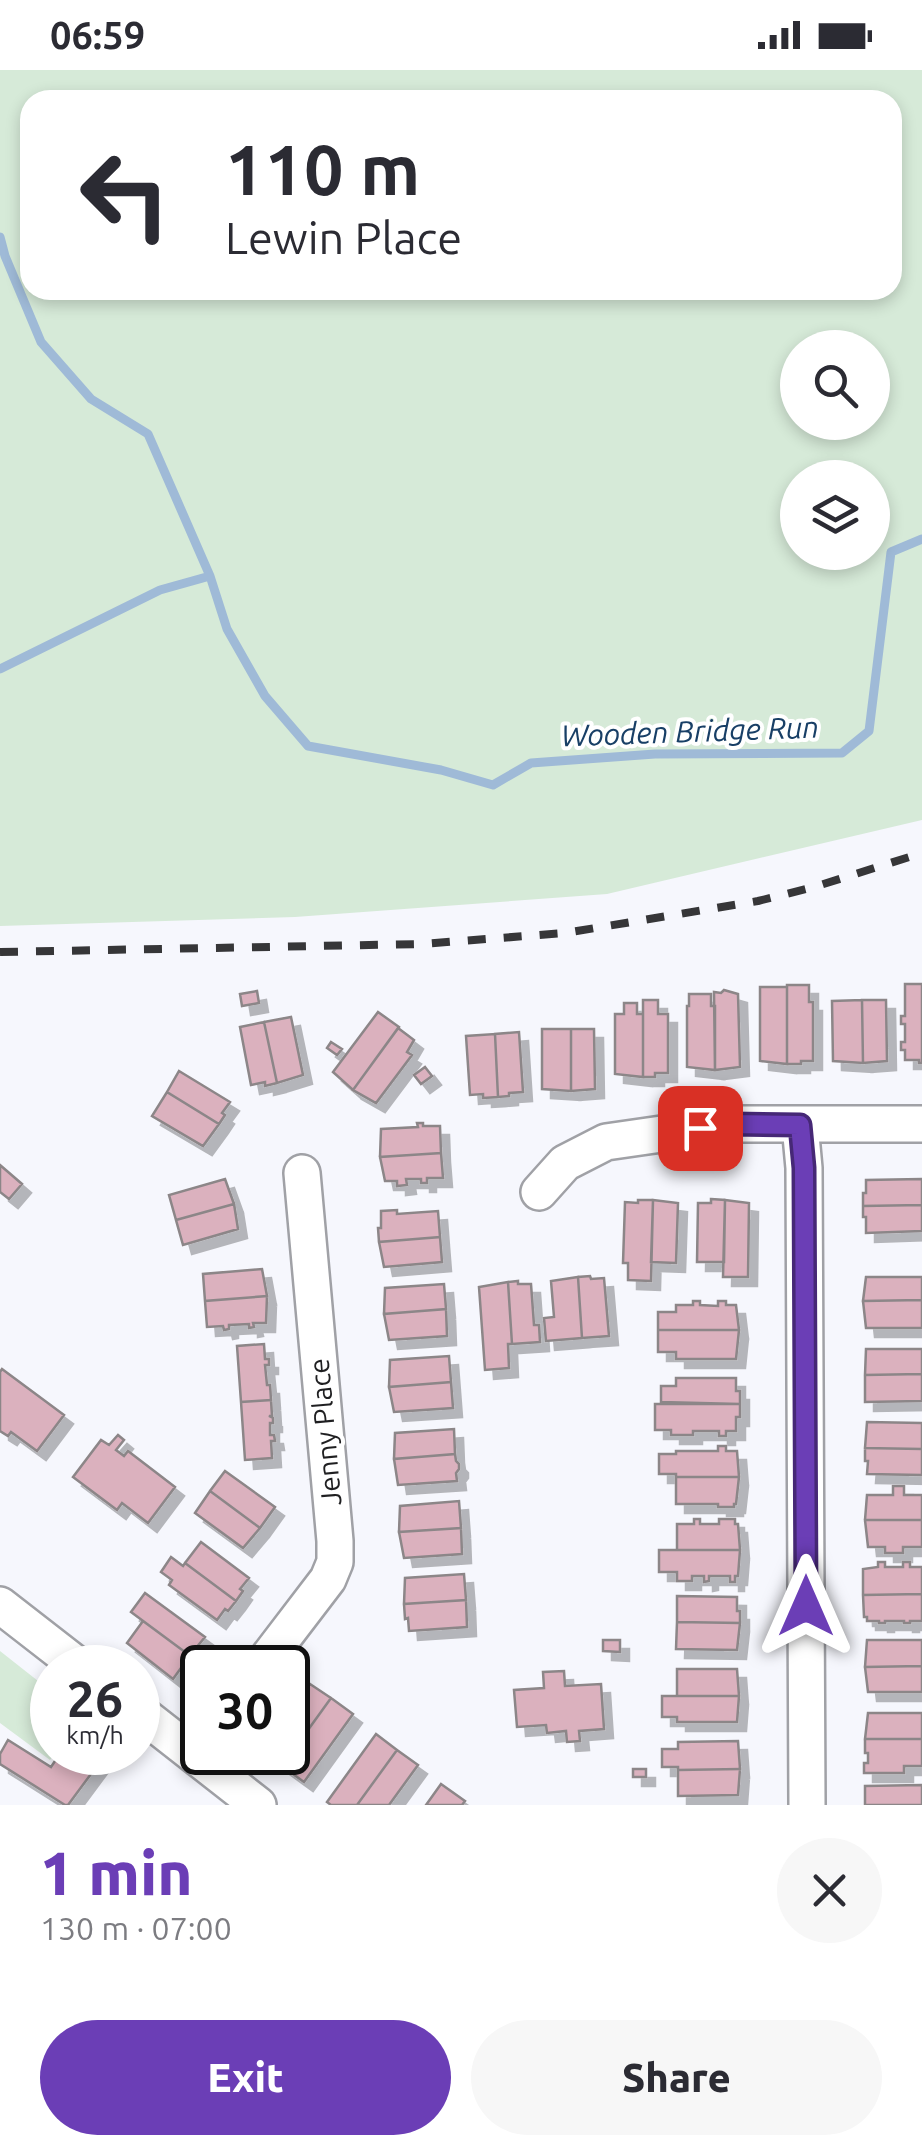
<!DOCTYPE html>
<html lang="en">
<head>
<meta charset="utf-8">
<style>
  :root { --surface:#fff; --page:#f7f7f7; --text:#2b2b33; --muted:#7c7c81; --accent:#6b3eb6 }
  body { margin:0; font-family:Ubuntu,sans-serif; background:var(--page); color:var(--text); height:100vh; display:flex; flex-direction:column; font-size:38px; white-space:nowrap }
  * { box-sizing:border-box; margin:0 }
  p { font-size:32px; color:var(--muted) }
  .icon { flex:none; width:55px; height:55px; fill:none; stroke:currentColor; stroke-width:2; stroke-linecap:round; stroke-linejoin:round }
  .map { position:relative; height:1735px; overflow:hidden }
  .side { display:flex; flex-direction:column; background:var(--surface); flex:1 }
  .side>* { flex:none }
  .banner { position:absolute; left:20px; top:20px; width:882px; height:210px; border-radius:30px; box-shadow:0 5px 15px #0003; background:#fff; color:var(--text); overflow:hidden }
  .fabs { position:absolute; left:780px; top:260px; display:grid; gap:20px }
  .fabs a { display:grid; place-items:center; width:110px; height:110px; border-radius:50%; background:var(--surface); box-shadow:0 5px 15px #0003; font-size:50px }
  .speed { position:absolute; left:30px; top:1575px; display:flex; gap:20px; font-size:50px; font-weight:700; text-align:center }
  .speed>* { display:grid; place-content:center; width:130px; height:130px; border-radius:50%; background:var(--surface); box-shadow:0 5px 15px #0003; line-height:1 }
  .speed small { font-size:25px; font-weight:400 }
  .speed .limit { border:5px solid #111; border-radius:15px; background:#fff; color:#111 }
  .pin { position:absolute; display:grid; place-items:center; width:85px; height:85px; color:#fff; margin:-42px; border-radius:20px; box-shadow:0 5px 15px #0006 }
  .me { position:absolute; width:110px; margin:-55px; rotate:0deg; stroke-linejoin:round; filter:drop-shadow(0 0 8px #0008) }
  .turn { display:flex; align-items:center; gap:35px; height:210px; padding:0 40px; font-size:45px }
  .turn .icon { width:130px; height:130px; stroke-width:2.5 }
  .turn b { display:block; font-size:70px; line-height:85px }
  .round { display:grid; place-items:center; flex:none; width:105px; height:105px; border-radius:52px; background:var(--page) }
  .overview { display:flex; align-items:center; justify-content:space-between; height:170px; padding:0 40px }
  h1 { font-size:60px; font-weight:800; line-height:75px; color:var(--accent) }
  .primary-button { display:flex; gap:20px; margin-top:auto; padding:20px 40px }
  .primary-button a { flex:1; height:115px; border-radius:60px; background:var(--accent); color:#fff; font-size:40px; font-weight:800; line-height:115px; text-align:center }
  .primary-button a+a { background:var(--page); color:var(--text) }
  .status { display:flex; justify-content:space-between; align-items:center; height:70px; padding:0 50px; background:var(--surface); direction:ltr }
  .status svg { height:28px; fill:currentColor }
  .map>svg:first-child { display:block }
</style>
</head>
<body>
<div class="status"><b>06:59</b><svg viewBox="0 0 49 12"><path d="M0 12V9h3v3zM5 12V6h3v6zM10 12V3h3v9zM15 12V0h3v12zM26 1h20v11H26zM47 4h2v5h-2z"/></svg></div>
<div class="map">
<svg width="922" height="1735" viewBox="0 0 922 1735">
  <defs>
    <filter id="shadow"><feDropShadow dx="9" dy="9" stdDeviation="0" flood-color="#0004"/></filter>
  </defs>
  <rect width="100%" height="100%" fill="#f6f7fd"/>
  <path fill="#d6ead8" fill-rule="evenodd" d="M 0,0 L 922,0 L 922,750 L 607,824 L 295,847 L 0,856 ZM 30,30 L 892,30 L 892,220 L 30,220 ZM 798,278 L 872,278 L 872,352 L 798,352 ZM 798,408 L 872,408 L 872,482 L 798,482 Z
    M 0,1581 L 52,1622 L 52,1682 L 55,1683 L 50,1690 L 0,1653 Z"/>
  <g fill="none" stroke-linecap="round" stroke-linejoin="round">
    <path stroke="#9fbad7" stroke-width="9" d="M 0,167 L 5,186 L 41,272 L 91,329 L 148,364 L 210,506 L 227,559 L 265,626 L 308,676 L 441,700 L 493,715 L 531,693 L 655,684 L 842,683 L 869,661 L 891,482 L 922,469
      M 0,599 L 160,520 L 210,506"/>
  </g>
  <path fill="#dbb1be" stroke="#8c8688" stroke-width="2.5" filter="url(#shadow)" d="M 905,914 L 922,914 L 922,993 L 919,993 L 919,990 L 905,990 L 905,980 L 901,980 L 901,972 L 905,972 L 905,954 L 901,954 L 901,946 L 905,946 Z
    M 787,915 L 809,915 L 809,932 L 813,932 L 813,991 L 801,991 L 801,994 L 787,994 Z
    M 760,917 L 787,917 L 787,994 L 760,991 Z
    M 724,920 L 738,924 L 740,997 L 715,1000 L 714,922 L 721,923 Z
    M 257,921 L 259,933 L 242,936 L 240,924 Z
    M 689,924 L 711,924 L 711,936 L 715,936 L 715,1000 L 687,997 L 687,936 L 689,936 Z
    M 643,930 L 658,930 L 658,944 L 668,944 L 668,1003 L 655,1003 L 655,1007 L 643,1007 Z
    M 862,930 L 863,993 L 833,991 L 832,931 Z
    M 862,930 L 886,930 L 887,991 L 863,993 Z
    M 624,933 L 637,933 L 637,944 L 643,944 L 643,1007 L 615,1004 L 615,944 L 624,944 Z
    M 378,942 L 399,957 L 353,1020 L 333,1002 Z
    M 291,947 L 303,1005 L 277,1013 L 264,952 Z
    M 264,952 L 277,1013 L 265,1016 L 265,1012 L 251,1015 L 240,957 Z
    M 398,958 L 414,970 L 407,982 L 412,985 L 376,1033 L 353,1020 Z
    M 542,959 L 571,959 L 571,1021 L 542,1019 Z
    M 571,959 L 594,959 L 595,1019 L 571,1021 Z
    M 519,962 L 523,1022 L 509,1023 L 509,1026 L 498,1027 L 495,964 Z
    M 495,964 L 498,1027 L 483,1028 L 483,1024 L 470,1025 L 466,966 Z
    M 331,972 L 342,979 L 337,985 L 327,978 Z
    M 425,997 L 432,1006 L 421,1014 L 414,1005 Z
    M 179,1001 L 230,1032 L 222,1043 L 225,1045 L 219,1054 L 167,1022 Z
    M 167,1022 L 219,1054 L 203,1076 L 152,1046 Z
    M 417,1053 L 423,1053 L 423,1056 L 440,1056 L 441,1083 L 380,1087 L 381,1059 L 418,1057 Z
    M 441,1083 L 443,1108 L 427,1108 L 427,1113 L 421,1113 L 421,1109 L 406,1109 L 407,1115 L 397,1116 L 397,1111 L 385,1111 L 380,1087 Z
    M 0,1095 L 22,1114 L 9,1129 L 0,1122 Z
    M 225,1109 L 234,1134 L 176,1150 L 169,1125 Z
    M 922,1109 L 922,1135 L 863,1136 L 863,1123 L 866,1123 L 866,1110 Z
    M 711,1129 L 725,1130 L 724,1192 L 697,1192 L 698,1133 L 711,1133 Z
    M 638,1130 L 653,1130 L 651,1211 L 628,1210 L 628,1193 L 623,1193 L 625,1132 L 638,1133 Z
    M 653,1130 L 678,1133 L 676,1193 L 651,1192 Z
    M 725,1130 L 749,1133 L 748,1207 L 723,1207 Z
    M 234,1134 L 238,1159 L 183,1175 L 176,1150 Z
    M 922,1135 L 922,1161 L 866,1163 L 866,1147 L 863,1147 L 863,1136 Z
    M 397,1140 L 397,1144 L 438,1141 L 440,1167 L 379,1172 L 378,1158 L 381,1158 L 381,1141 Z
    M 440,1167 L 442,1192 L 384,1197 L 379,1172 Z
    M 262,1199 L 267,1226 L 205,1231 L 203,1204 Z
    M 590,1206 L 591,1209 L 604,1208 L 609,1266 L 582,1268 L 578,1207 Z
    M 578,1207 L 582,1268 L 546,1271 L 544,1248 L 554,1247 L 551,1211 Z
    M 866,1207 L 922,1207 L 922,1230 L 863,1231 Z
    M 518,1211 L 518,1214 L 531,1214 L 534,1255 L 539,1255 L 540,1272 L 512,1274 L 508,1212 Z
    M 508,1212 L 512,1274 L 508,1274 L 509,1298 L 485,1300 L 479,1217 Z
    M 444,1214 L 446,1239 L 384,1244 L 385,1218 Z
    M 267,1226 L 266,1253 L 253,1253 L 254,1257 L 249,1258 L 249,1254 L 229,1255 L 229,1259 L 224,1260 L 223,1256 L 207,1257 L 205,1231 Z
    M 922,1230 L 922,1258 L 866,1258 L 863,1231 Z
    M 693,1231 L 700,1231 L 700,1235 L 718,1236 L 718,1231 L 726,1231 L 726,1235 L 736,1235 L 739,1260 L 658,1260 L 658,1242 L 676,1242 L 676,1235 L 693,1235 Z
    M 446,1239 L 447,1266 L 389,1270 L 384,1244 Z
    M 658,1260 L 739,1260 L 736,1289 L 676,1289 L 676,1282 L 658,1282 Z
    M 264,1274 L 265,1289 L 269,1289 L 269,1295 L 265,1295 L 267,1315 L 270,1315 L 271,1330 L 241,1332 L 237,1276 Z
    M 866,1279 L 922,1279 L 922,1304 L 865,1305 Z
    M 449,1286 L 451,1312 L 389,1317 L 390,1290 Z
    M 2,1299 L 64,1345 L 37,1381 L 11,1362 L 8,1366 L 0,1361 L 0,1302 Z
    M 922,1304 L 922,1331 L 865,1332 L 865,1305 Z
    M 676,1308 L 736,1308 L 736,1321 L 740,1321 L 740,1334 L 661,1332 L 661,1316 L 676,1316 Z
    M 451,1312 L 453,1338 L 394,1342 L 389,1317 Z
    M 271,1330 L 272,1346 L 269,1346 L 273,1348 L 273,1353 L 270,1353 L 270,1365 L 274,1365 L 275,1371 L 271,1371 L 272,1388 L 245,1390 L 241,1332 Z
    M 655,1334 L 740,1334 L 740,1347 L 736,1347 L 736,1361 L 726,1361 L 726,1366 L 719,1366 L 719,1361 L 693,1361 L 693,1365 L 671,1365 L 671,1360 L 655,1360 Z
    M 867,1352 L 922,1353 L 922,1379 L 865,1378 Z
    M 454,1359 L 455,1384 L 394,1389 L 395,1363 Z
    M 118,1365 L 124,1370 L 116,1380 L 124,1386 L 128,1381 L 175,1417 L 148,1453 L 122,1433 L 117,1440 L 73,1407 L 101,1370 L 109,1375 Z
    M 718,1376 L 726,1376 L 726,1381 L 737,1381 L 739,1407 L 676,1407 L 676,1404 L 659,1404 L 659,1384 L 676,1384 L 676,1381 L 718,1381 Z
    M 865,1378 L 922,1379 L 922,1405 L 867,1404 L 868,1391 L 865,1391 Z
    M 455,1384 L 456,1391 L 459,1394 L 459,1399 L 456,1403 L 457,1411 L 398,1415 L 394,1389 Z
    M 225,1401 L 275,1437 L 260,1458 L 210,1421 Z
    M 676,1407 L 739,1407 L 736,1434 L 734,1434 L 734,1437 L 718,1437 L 718,1434 L 676,1434 Z
    M 893,1416 L 904,1416 L 904,1425 L 922,1425 L 922,1450 L 865,1450 L 867,1425 L 893,1425 Z
    M 210,1421 L 260,1458 L 243,1478 L 195,1443 Z
    M 459,1431 L 461,1458 L 399,1462 L 400,1436 Z
    M 694,1449 L 700,1449 L 700,1454 L 719,1454 L 719,1449 L 735,1449 L 735,1454 L 738,1454 L 740,1480 L 677,1480 L 677,1454 L 694,1454 Z
    M 865,1450 L 922,1450 L 922,1477 L 903,1477 L 903,1483 L 885,1483 L 885,1477 L 868,1477 Z
    M 461,1458 L 462,1484 L 404,1488 L 399,1462 Z
    M 201,1472 L 249,1508 L 240,1519 L 243,1521 L 236,1531 L 185,1493 Z
    M 659,1480 L 740,1480 L 738,1506 L 735,1506 L 735,1512 L 730,1512 L 730,1506 L 709,1506 L 709,1511 L 704,1512 L 704,1506 L 692,1506 L 692,1511 L 677,1511 L 677,1502 L 659,1502 Z
    M 171,1487 L 183,1496 L 185,1493 L 236,1531 L 228,1541 L 225,1539 L 217,1550 L 169,1515 L 172,1510 L 161,1502 Z
    M 878,1492 L 885,1492 L 885,1497 L 903,1497 L 903,1492 L 910,1492 L 910,1497 L 922,1497 L 922,1524 L 863,1525 L 863,1499 L 878,1497 Z
    M 464,1504 L 466,1530 L 404,1534 L 405,1508 Z
    M 145,1523 L 205,1567 L 196,1578 L 199,1580 L 193,1588 L 131,1542 Z
    M 922,1524 L 922,1551 L 910,1551 L 910,1553 L 904,1553 L 904,1551 L 885,1551 L 885,1553 L 879,1553 L 879,1551 L 867,1551 L 867,1547 L 864,1547 L 863,1525 Z
    M 677,1526 L 737,1527 L 737,1541 L 740,1541 L 740,1553 L 677,1552 Z
    M 466,1530 L 467,1557 L 409,1561 L 408,1548 L 405,1549 L 404,1534 Z
    M 143,1551 L 193,1588 L 184,1600 L 181,1598 L 173,1609 L 127,1573 Z
    M 677,1552 L 740,1553 L 737,1580 L 676,1579 Z
    M 603,1570 L 620,1570 L 620,1582 L 603,1581 Z
    M 867,1570 L 922,1570 L 922,1596 L 865,1597 Z
    M 922,1596 L 922,1622 L 868,1622 L 865,1597 Z
    M 677,1599 L 737,1599 L 739,1626 L 677,1626 Z
    M 564,1601 L 565,1616 L 601,1614 L 604,1659 L 579,1661 L 580,1671 L 567,1672 L 566,1661 L 547,1663 L 546,1655 L 517,1657 L 514,1620 L 544,1618 L 543,1602 Z
    M 310,1614 L 331,1628 L 282,1696 L 263,1682 L 288,1682 L 288,1645 Z
    M 662,1626 L 739,1626 L 737,1652 L 677,1652 L 677,1647 L 662,1647 Z
    M 331,1628 L 353,1644 L 304,1712 L 282,1696 Z
    M 868,1643 L 922,1643 L 922,1669 L 865,1669 Z
    M 376,1664 L 397,1680 L 357,1735 L 331,1735 L 327,1732 Z
    M 865,1669 L 922,1669 L 922,1696 L 904,1696 L 904,1703 L 864,1703 L 864,1693 L 868,1693 L 868,1683 L 865,1683 Z
    M 8,1670 L 51,1697 L 61,1682 L 102,1682 L 105,1685 L 68,1735 L 65,1735 L 0,1694 L 0,1684 Z
    M 738,1671 L 740,1699 L 678,1700 L 678,1697 L 662,1697 L 662,1679 L 678,1679 L 678,1672 Z
    M 397,1680 L 418,1695 L 389,1735 L 357,1735 Z
    M 633,1699 L 646,1699 L 646,1707 L 633,1707 Z
    M 740,1699 L 738,1725 L 678,1726 L 678,1700 Z
    M 441,1714 L 465,1731 L 462,1735 L 426,1735 Z
    M 922,1715 L 922,1735 L 865,1735 L 865,1716 Z"/>
  <g fill="none" stroke-linecap="round" stroke-linejoin="round">
    <defs>
      <path id="minor" d="M 800,1055 L 804,1098 L 807,1735
        M 539,1122 L 565,1093 L 606,1072 L 731,1054 L 922,1054
        M 0,1535 L 81,1598
        M 260,1598 L 328,1509 L 335,1492 L 335,1471 L 302,1103
        M 138,1641 L 258,1735"/>
    </defs>
    <use href="#minor" stroke="#a0a1a6" stroke-width="40"/>
    <use href="#minor" stroke="#fff" stroke-width="35"/>
    <path stroke="#363638" stroke-width="8" stroke-dasharray="18 18" stroke-linecap="butt" d="M 0,882 L 422,874 L 565,863 L 758,831 L 814,817 L 922,783"/>
  </g>
  <g fill="none" stroke-linecap="round" stroke-linejoin="round">
    <defs>
      <path id="route" d="M 700,1058 L 731,1054 L 800,1055 L 804,1098 L 806,1536"/>
    </defs>
    <use href="#route" stroke="#462876" stroke-width="25"/>
    <use href="#route" stroke="#6b3eb6" stroke-width="18"/>
  </g>
  <g text-anchor="middle" stroke-width="8" stroke-linejoin="round" paint-order="stroke">
    <g font-size="28" fill="#1f1f21" stroke="#fff">
      <text transform="translate(325 1362) rotate(-95)" y="10">Jenny Place</text>
    </g>
    <g font-size="30" font-style="italic" fill="#183f66" stroke="#fff">
      <text transform="translate(690 662) rotate(-2)" y="10">Wooden Bridge Run</text>
    </g>
  </g>
</svg>
<div class="fabs">
<a><svg class="icon" aria-label="search" viewBox="0 0 24 24"><circle cx="10" cy="10" r="6"/><path d="M15 15l6 6"/></svg></a>
<a><svg class="icon" aria-label="layers" viewBox="0 0 24 24"><path d="M12 4l9 5-9 5-9-5zM3 14l9 5 9-5"/></svg></a>
</div>
<div class="speed"><div>26<small>km/h</small></div><div class="limit">30</div></div>
<div class="pin" style="left:700px;top:1058px;background:#d93025"><svg class="icon" aria-label="arrive" viewBox="0 0 24 24"><path d="M6 21V4h12l-3 4 3 4H6"/></svg></div>
<svg class="me" style="left:806px;top:1536px" viewBox="-20 -20 40 40"><path d="M0-17L14 15 0 8-14 15z" fill="#6b3eb6" stroke="#fff" stroke-width="4"/></svg>
<div class="banner">
<div class="turn"><svg class="icon" aria-label="left" viewBox="0 0 24 24"><path d="M17 20v-9H6M10 6l-5 5 5 5"/></svg><div><b>110 m</b>Lewin Place</div></div>
</div>
</div>
<section class="side">
<div class="overview"><div><h1>1 min</h1><p>130 m · 07:00</p></div><a class="round"><svg class="icon" aria-label="close" viewBox="0 0 24 24"><path d="M6 6l12 12M18 6L6 18"/></svg></a></div>
<div class="primary-button"><a>Exit</a><a>Share</a></div>
</section>
</body>
</html>
